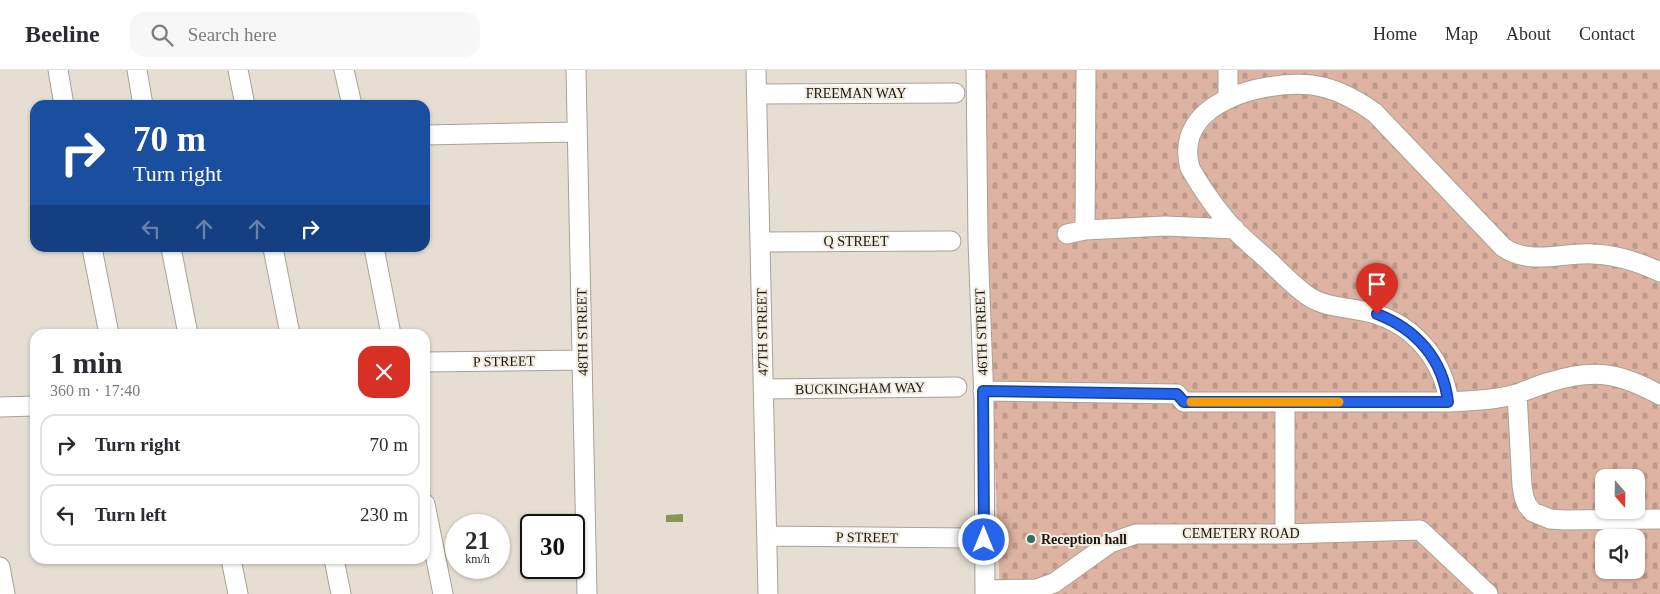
<!DOCTYPE html>
<html lang="en">
<head>
<meta charset="utf-8">
<style>
  :root { --surface:#fff; --page:#f7f7f7; --text:#2b2b33; --muted:#7c7c81; --line:#e1e1e2 }
  body { margin:0; font-family:Georgia,serif; background:var(--page); color:var(--text); height:100vh; display:flex; flex-direction:column; font-size:19px; white-space:nowrap }
  * { box-sizing:border-box; margin:0 }
  p { font-size:16px; color:var(--muted) }
  .icon { flex:none; width:28px; height:28px; fill:none; stroke:currentColor; stroke-width:2; stroke-linecap:round; stroke-linejoin:round }
  .map { position:relative; flex:1; overflow:hidden }
  .drawer { position:absolute; left:30px; top:259px; width:400px; height:235px; display:flex; flex-direction:column; background:var(--surface); border-radius:15px; box-shadow:0 1px 4px #0004 }
  .drawer>* { flex:none }
  .guide { position:absolute; left:30px; top:30px; width:400px; height:152px; border-radius:15px; box-shadow:0 1px 4px #0004; background:#1a4fa0; color:#fff; overflow:hidden }
  .needle { width:32px; rotate:160deg }
  .buttons { position:absolute; left:1595px; top:399px; display:grid; gap:10px }
  .buttons a { display:grid; place-items:center; width:50px; height:50px; border-radius:10px; background:var(--surface); box-shadow:0 1px 4px #0004; font-size:25px }
  .speed { position:absolute; left:445px; top:444px; display:flex; gap:10px; font-size:25px; font-weight:700; text-align:center }
  .speed>* { display:grid; place-content:center; width:65px; height:65px; border-radius:50%; background:var(--surface); box-shadow:0 1px 4px #0004; line-height:1 }
  .speed small { font-size:12px; font-weight:400 }
  .speed .limit { border:2px solid #111; border-radius:8px; background:#fff; color:#111 }
  .pin { position:absolute; display:grid; place-items:center; width:42px; height:42px; color:#fff; margin:-51px -21px; border-radius:50% 50% 50% 0; rotate:-45deg; box-shadow:0 0 5px #0007 }
  .pin .icon { rotate:45deg }
  .me { position:absolute; width:55px; margin:-28px; rotate:0deg; stroke-linejoin:round; filter:drop-shadow(0 0 4px #0008) }
  .turn { display:flex; align-items:center; gap:18px; height:105px; padding:0 20px; font-size:22px }
  .turn .icon { width:65px; height:65px; stroke-width:2.5 }
  .turn b { display:block; font-size:35px; line-height:42px }
  .lanes { display:flex; align-items:center; height:48px; padding:0 20px; background:#0003; justify-content:center; gap:25px; direction:ltr }
  .lanes .off { opacity:.35 }
  .round { display:grid; place-items:center; flex:none; width:52px; height:52px; border-radius:15px; background:var(--page) }
  .overview { display:flex; align-items:center; justify-content:space-between; height:85px; padding:0 20px }
  h1 { font-size:30px; font-weight:800; line-height:38px }
  ul { padding:0; list-style:none }
  li { display:flex; align-items:center; gap:15px; height:62px; margin:0 10px 8px; padding:0 10px; border:2px solid var(--line); border-radius:15px }
  li div { flex:1 }
  li b { display:block; font-size:19px }
  li em { font-style:normal }
  header { display:flex; align-items:center; gap:30px; box-sizing:border-box; height:70px; padding:0 25px; background:var(--surface); border-bottom:1px solid var(--line) }
  header strong { font-size:24px }
  nav { display:flex; gap:28px; margin-inline-start:auto; font-size:18px }
  .search { width:350px; height:45px; background:var(--page); display:flex; align-items:center; gap:12px; box-sizing:border-box; padding:0 18px; border-radius:15px; color:var(--muted); font-size:19px }
  .map>svg:first-child { display:block }
</style>
</head>
<body>
<header>
<strong>Beeline</strong>
<div class="search"><svg class="icon" aria-label="search" viewBox="0 0 24 24"><circle cx="10" cy="10" r="6"/><path d="M15 15l6 6"/></svg>Search here</div>
<nav><a>Home</a><a>Map</a><a>About</a><a>Contact</a></nav>
</header>
<div class="map">
<svg width="1660" height="524" viewBox="0 0 1660 524">
  <defs>
    <pattern id="cemetery-stones" width="16" height="16" patternUnits="userSpaceOnUse" patternTransform="scale(1.25)"><rect width="16" height="16" fill="#deb3a2"/><path d="M2 7V4a2 2 0 0 1 4 0v3zM10 15v-3a2 2 0 0 1 4 0v3z" fill="#be998b"/></pattern>
  </defs>
  <rect width="100%" height="100%" fill="#e6ded2"/>
  <path fill="url(#cemetery-stones)" fill-rule="evenodd" d="M 974,0 L 1660,0 L 1660,524 L 1000,524 L 985,130 ZM 1604,408 L 1636,408 L 1636,440 L 1604,440 ZM 1604,468 L 1636,468 L 1636,500 L 1604,500 Z"/>
  <path fill="#879656" d="M 683,444 L 683,452 L 666,452 L 666,445 Z"/>
  <g fill="none" stroke-linecap="round" stroke-linejoin="round">
    <defs>
      <path id="minor" d="M 58,0 L 64,35
        M 137,0 L 143,35
        M 238,0 L 245,35
        M 344,0 L 352,35
        M 576,0 L 587,524
        M 756,0 L 768,524
        M 976,0 L 978,171 L 984,332 L 985,524
        M 1228,0 L 1228,28
        M 757,24 L 955,23
        M 425,65 L 577,62
        M 1085,160 L 1086,0
        M 1067,164 L 1085,160 L 1165,156 L 1235,159
        M 760,172 L 951,171
        M 92,178 L 109,264
        M 171,178 L 188,264
        M 273,178 L 290,264
        M 374,178 L 391,264
        M 1660,202 C 1639,192 1617,185 1593,184 C 1562,182 1530,196 1503,177 L 1375,43 C 1357,30 1335,18 1312,15 C 1263,10 1172,32 1190,98 C 1200,116 1212,133 1225,149 C 1238,165 1256,179 1271,193 C 1283,205 1295,217 1308,226 C 1324,237 1345,237 1363,241 C 1409,250 1442,285 1449,332 C 1471,331 1495,330 1517,324 C 1528,320 1539,315 1550,312 C 1595,298 1620,303 1660,325
        M 425,292 L 582,290
        M 763,319 L 957,317
        M 983,321 L 1177,324 L 1184,332 L 1449,332
        M 1517,324 L 1522,416 L 1524,427 L 1527,435 L 1533,442 L 1550,449 L 1564,450 L 1660,449
        M 0,337 L 35,336
        M 425,434 L 443,524
        M 1285,464 L 1285,332
        M 767,466 L 968,468
        M 231,489 L 238,524
        M 334,489 L 341,524
        M 0,497 L 5,524
        M 985,520 L 1037,519 L 1054,513 L 1110,473 L 1136,464 L 1285,464 L 1420,460 L 1488,524"/>
    </defs>
    <use href="#minor" stroke="#a8a296" stroke-width="21"/>
    <use href="#minor" stroke="#fff" stroke-width="19"/>
  </g>
  <g fill="none" stroke-linecap="round" stroke-linejoin="round">
    <defs>
      <path id="route" d="M 984,470 L 983,321 L 1177,324 L 1184,332 L 1448,332 C 1443,289 1416,259 1377,244"/>
    </defs>
    <use href="#route" stroke="#184099" stroke-width="12"/>
    <use href="#route" stroke="#2563eb" stroke-width="9"/>
    <path stroke="#f59e0b" stroke-width="9" d="M 1191,332 L 1339,332"/>
  </g>
  <circle fill="#2e7264" stroke="#f3ecdf" stroke-width="2" cx="1031" cy="469" r="5"/>
  <g text-anchor="middle" stroke-width="4" stroke-linejoin="round" paint-order="stroke">
    <g font-size="14" fill="#191713" stroke="#f3ecdf">
      <text x="856" y="28">FREEMAN WAY</text>
      <text x="856" y="176">Q STREET</text>
      <text transform="translate(582 262) rotate(-91)" y="5">48TH STREET</text>
      <text transform="translate(762 262) rotate(-91)" y="5">47TH STREET</text>
      <text transform="translate(981 262) rotate(-92)" y="5">46TH STREET</text>
      <text transform="translate(504 291) rotate(-1)" y="5">P STREET</text>
      <text transform="translate(860 318) rotate(-1)" y="5">BUCKINGHAM WAY</text>
      <text x="1241" y="468">CEMETERY ROAD</text>
      <text transform="translate(867 467) rotate(1)" y="5">P STREET</text>
    </g>
    <g font-size="14" font-weight="bold" fill="#191713" stroke="#f3ecdf" text-anchor="start">
      <text x="1041" y="474">Reception hall</text>
    </g>
  </g>
</svg>
<div class="buttons">
<a><svg class="needle" viewBox="-14 -14 28 28"><path d="M0-13l5 13h-10z" fill="#e53935"/><path d="M0 13l5-13h-10z" fill="#7c7c81"/></svg></a>
<a><svg class="icon" aria-label="sound" viewBox="0 0 24 24"><path d="M4 9h4l5-4v14l-5-4H4zM17 9q2 3 0 6"/></svg></a>
</div>
<div class="speed"><div>21<small>km/h</small></div><div class="limit">30</div></div>
<div class="pin" style="left:1377px;top:244px;background:#d93025"><svg class="icon" aria-label="arrive" viewBox="0 0 24 24"><path d="M6 21V4h12l-3 4 3 4H6"/></svg></div>
<svg class="me" style="left:984px;top:470px" viewBox="-20 -20 40 40"><circle r="17" fill="#2563eb" stroke="#fff" stroke-width="3"/><path d="M0-11L8 9 0 5-8 9z" fill="#fff"/></svg>
<div class="guide">
<div class="turn"><svg class="icon" aria-label="right" viewBox="0 0 24 24"><path d="M7 20v-9h11M14 6l5 5-5 5"/></svg><div><b>70 m</b>Turn right</div></div>
<div class="lanes"><svg class="icon off" aria-label="left" viewBox="0 0 24 24"><path d="M17 20v-9H6M10 6l-5 5 5 5"/></svg><svg class="icon off" aria-label="ahead" viewBox="0 0 24 24"><path d="M12 20V5M6 11l6-6 6 6"/></svg><svg class="icon off" aria-label="ahead" viewBox="0 0 24 24"><path d="M12 20V5M6 11l6-6 6 6"/></svg><svg class="icon" aria-label="right" viewBox="0 0 24 24"><path d="M7 20v-9h11M14 6l5 5-5 5"/></svg></div>
</div>
<section class="drawer">
<div class="overview"><div><h1>1 min</h1><p>360 m · 17:40</p></div><a class="round" style="background:#d93025;color:#fff"><svg class="icon" aria-label="close" viewBox="0 0 24 24"><path d="M6 6l12 12M18 6L6 18"/></svg></a></div>
<ul>
<li><svg class="icon" aria-label="right" viewBox="0 0 24 24"><path d="M7 20v-9h11M14 6l5 5-5 5"/></svg><div><b>Turn right</b></div><em>70 m</em></li>
<li><svg class="icon" aria-label="left" viewBox="0 0 24 24"><path d="M17 20v-9H6M10 6l-5 5 5 5"/></svg><div><b>Turn left</b></div><em>230 m</em></li>
</ul>
</section>
</div>
</body>
</html>
